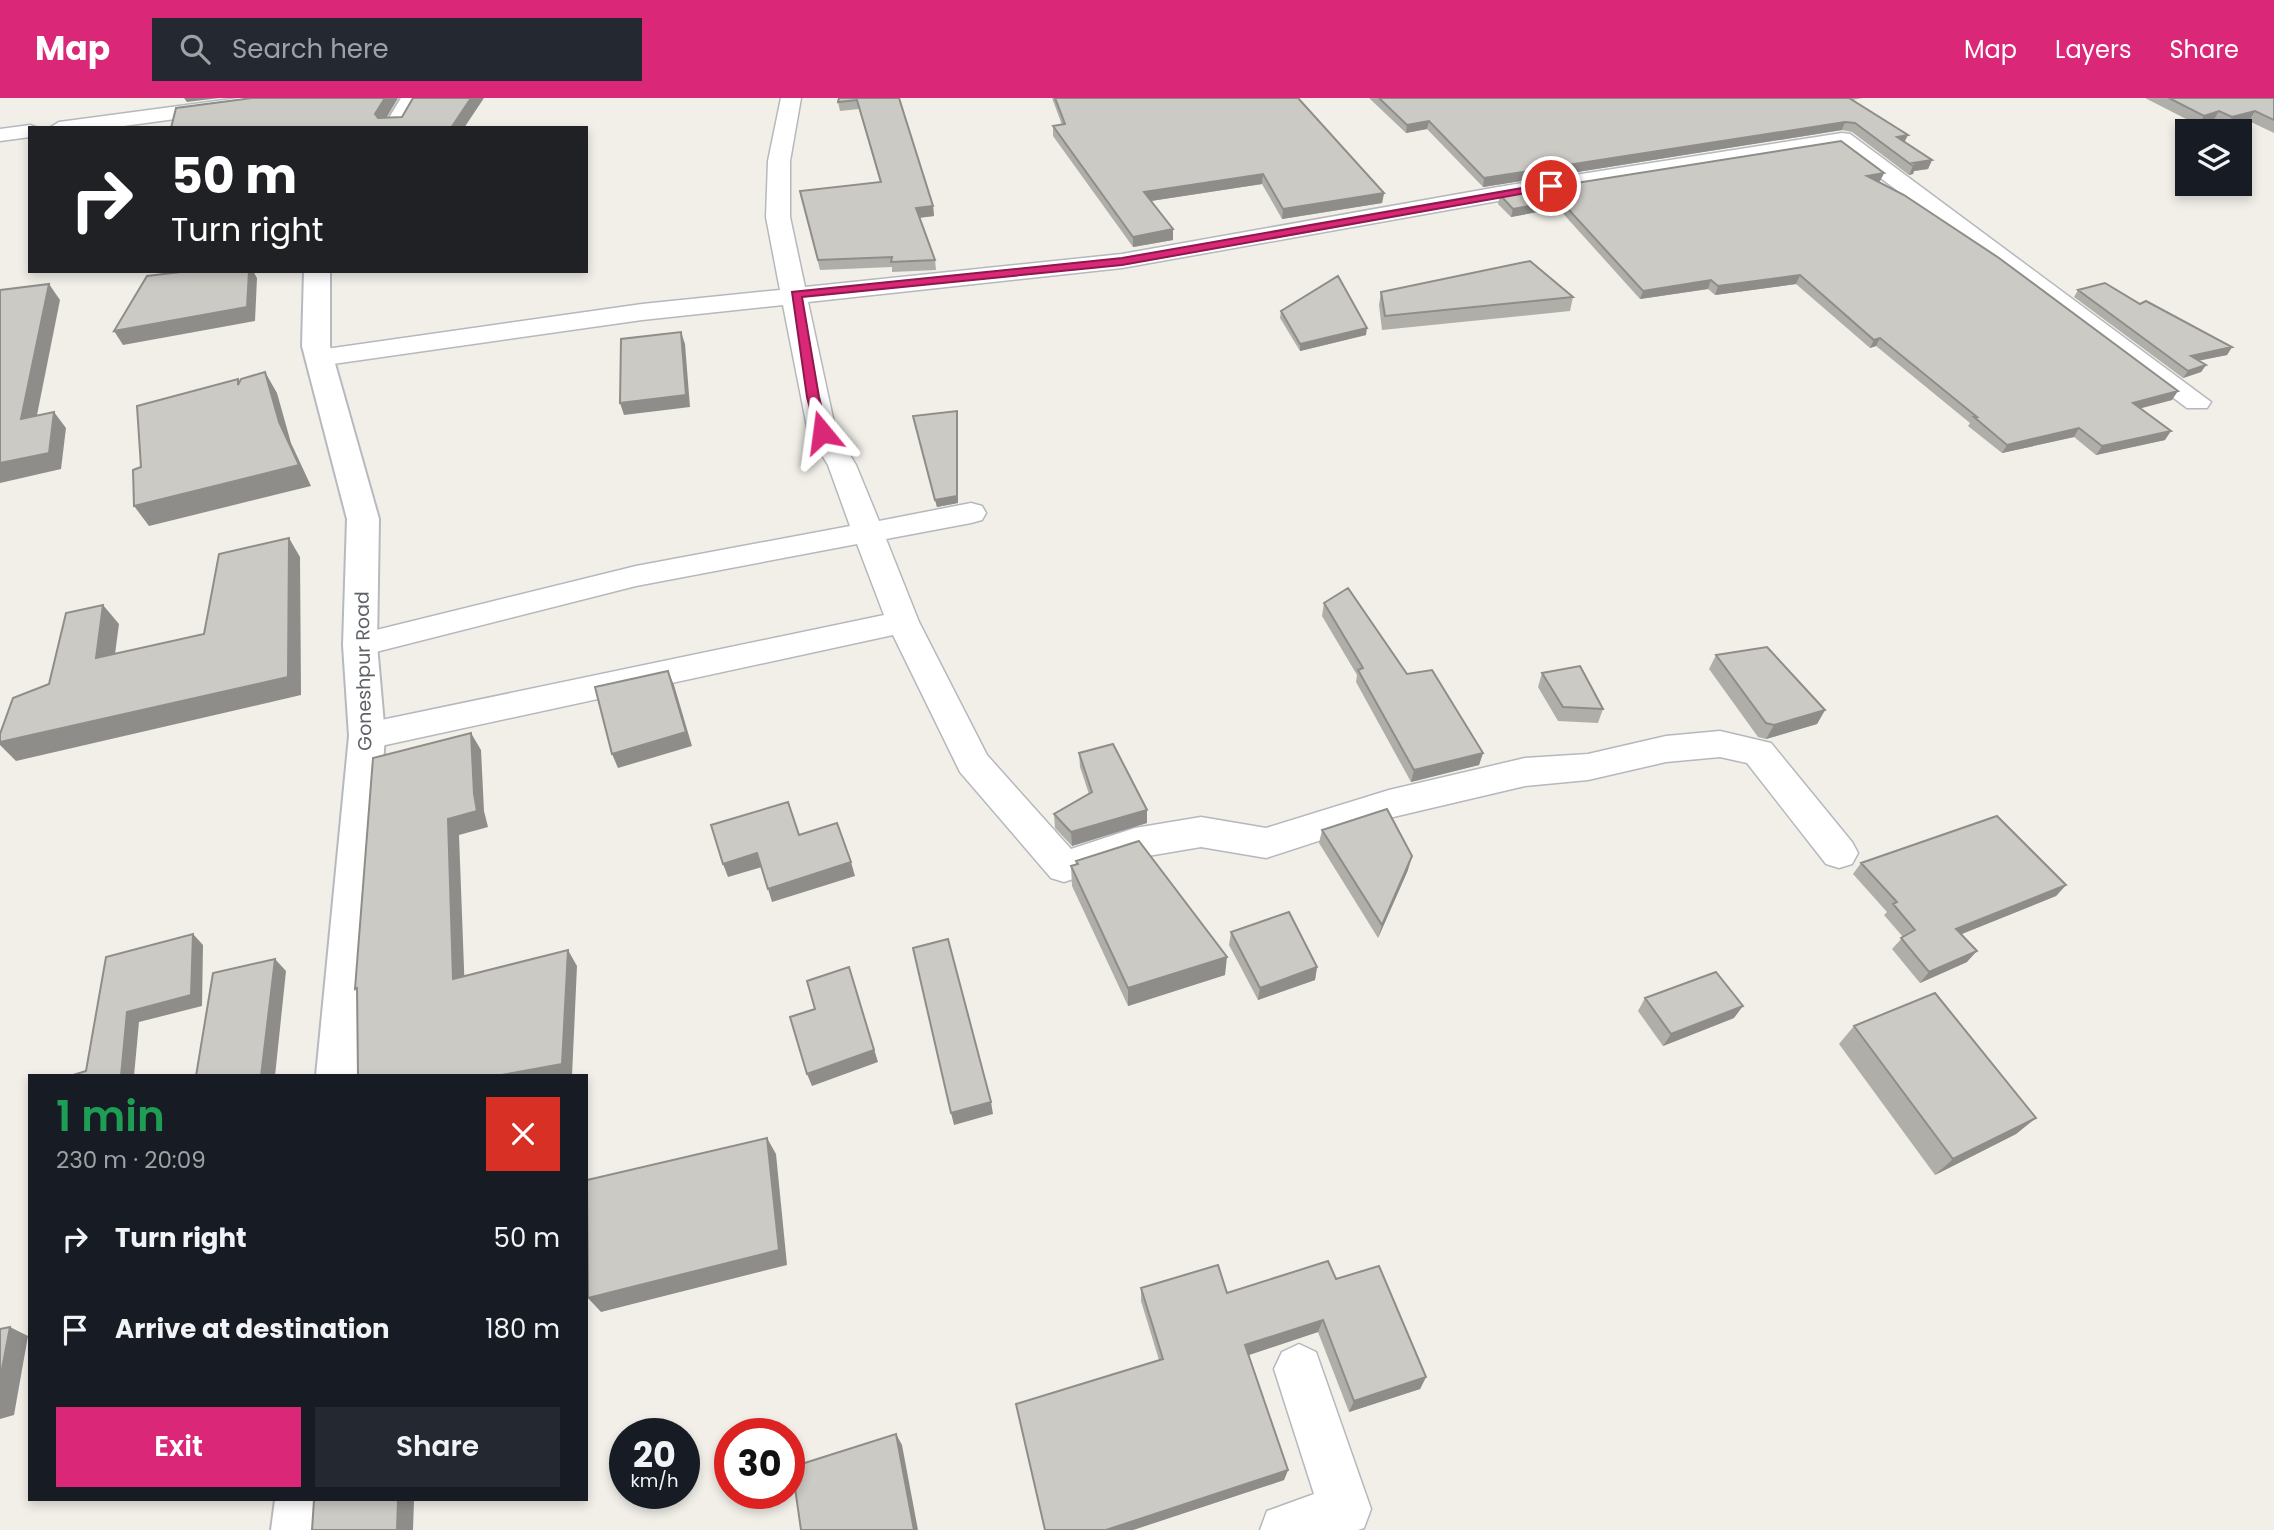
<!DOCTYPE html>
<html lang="en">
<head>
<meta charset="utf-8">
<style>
  :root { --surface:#171b24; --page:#242831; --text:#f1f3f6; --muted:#9ea1a6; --accent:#db2777 }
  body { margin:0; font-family:Poppins,sans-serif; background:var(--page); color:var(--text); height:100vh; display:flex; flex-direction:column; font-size:26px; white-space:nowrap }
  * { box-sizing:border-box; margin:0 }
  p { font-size:23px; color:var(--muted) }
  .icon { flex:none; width:38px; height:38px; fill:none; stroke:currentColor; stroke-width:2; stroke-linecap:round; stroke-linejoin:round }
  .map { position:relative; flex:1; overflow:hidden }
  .drawer { position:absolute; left:28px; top:976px; width:560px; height:427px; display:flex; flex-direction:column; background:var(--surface); border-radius:0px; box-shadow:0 4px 10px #0003 }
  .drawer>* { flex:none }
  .guide { position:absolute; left:28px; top:28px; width:560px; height:147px; border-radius:0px; box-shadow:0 4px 10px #0003; background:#202124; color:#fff; overflow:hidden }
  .tools { position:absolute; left:2175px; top:21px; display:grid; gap:14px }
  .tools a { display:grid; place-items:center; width:77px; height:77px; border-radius:0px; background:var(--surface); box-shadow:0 4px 10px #0003; font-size:35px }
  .speed { position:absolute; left:609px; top:1320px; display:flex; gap:14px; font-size:35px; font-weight:700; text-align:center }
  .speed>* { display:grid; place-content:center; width:91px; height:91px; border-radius:50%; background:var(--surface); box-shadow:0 4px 10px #0003; line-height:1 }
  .speed small { font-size:18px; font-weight:400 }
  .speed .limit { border:10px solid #d22; background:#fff; color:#111 }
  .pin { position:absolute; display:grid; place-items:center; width:60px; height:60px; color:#fff; margin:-30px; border:4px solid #fff; border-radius:50%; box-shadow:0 2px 7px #0007 }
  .me { position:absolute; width:77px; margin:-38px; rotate:344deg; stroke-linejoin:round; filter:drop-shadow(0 0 5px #0008) }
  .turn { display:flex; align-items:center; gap:24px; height:147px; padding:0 28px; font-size:32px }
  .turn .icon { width:91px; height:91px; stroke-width:2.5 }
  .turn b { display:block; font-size:49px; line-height:60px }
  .round { display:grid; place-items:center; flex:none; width:74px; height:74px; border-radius:0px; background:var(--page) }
  .summary { display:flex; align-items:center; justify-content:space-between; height:119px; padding:0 28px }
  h1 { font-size:42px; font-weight:600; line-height:52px; color:#1e9e55 }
  .button { display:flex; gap:14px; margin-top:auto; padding:14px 28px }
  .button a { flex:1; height:80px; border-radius:0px; background:var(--accent); color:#fff; font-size:28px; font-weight:600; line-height:80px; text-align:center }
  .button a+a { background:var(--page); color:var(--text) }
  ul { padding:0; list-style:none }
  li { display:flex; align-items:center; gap:21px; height:91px; padding:0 28px }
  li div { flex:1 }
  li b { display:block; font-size:26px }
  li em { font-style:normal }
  header { display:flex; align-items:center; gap:42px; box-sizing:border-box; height:98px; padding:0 35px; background:var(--accent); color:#fff }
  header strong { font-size:33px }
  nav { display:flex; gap:38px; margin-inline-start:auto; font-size:24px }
  .search { width:490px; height:63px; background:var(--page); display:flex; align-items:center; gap:18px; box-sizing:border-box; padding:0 24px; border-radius:0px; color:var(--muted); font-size:26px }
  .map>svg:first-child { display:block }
</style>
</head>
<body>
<header>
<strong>Map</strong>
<div class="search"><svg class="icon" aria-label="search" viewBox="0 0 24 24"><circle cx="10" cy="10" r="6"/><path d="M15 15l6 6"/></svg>Search here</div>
<nav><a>Map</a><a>Layers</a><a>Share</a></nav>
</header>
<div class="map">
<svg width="2274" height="1432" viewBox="0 0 2274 1432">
  <rect width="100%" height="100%" fill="#f1efe8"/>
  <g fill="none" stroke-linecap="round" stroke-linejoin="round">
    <defs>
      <path id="street" d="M 239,0 L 296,0 L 286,6 L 109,30 L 49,30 L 59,24 Z
        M 781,0 L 801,0 L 790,63 L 790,119 L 805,189 L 1122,156 L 1498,89 L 1842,35 L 1850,36 L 2211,304 L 2207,310 L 2187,310 L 1838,48 L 1498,103 L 1122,170 L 808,204 L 836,334 L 856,367 L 879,423 L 971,405 L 982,408 L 986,415 L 982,422 L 971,425 L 886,441 L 919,524 L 987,657 L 1071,751 L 1135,730 L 1201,719 L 1266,730 L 1389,692 L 1525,660 L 1588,656 L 1666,638 L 1720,633 L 1771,645 L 1852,744 L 1858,755 L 1852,766 L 1839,770 L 1826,766 L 1747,665 L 1720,659 L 1666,664 L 1588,682 L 1525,688 L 1389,720 L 1266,760 L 1201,749 L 1136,760 L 1064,784 L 1051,780 L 960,674 L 893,537 L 367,651 L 355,647 L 350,638 L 355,629 L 367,625 L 884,517 L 857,446 L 636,488 L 360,558 L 348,555 L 344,547 L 348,539 L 360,536 L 636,468 L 850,428 L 828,367 L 808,334 L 783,207 L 642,222 L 319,268 L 310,266 L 306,260 L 310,254 L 319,252 L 642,206 L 780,192 L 766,119 L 768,63 Z
        M 30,27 L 38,30 L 30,30 L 30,39 L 0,43 L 0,31 Z
        M 1299,1246 L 1316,1254 L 1371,1411 L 1364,1430 L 1358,1432 L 1260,1432 L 1267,1413 L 1314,1396 L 1274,1271 L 1282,1254 Z"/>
      <path id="secondary" d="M 401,0 L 423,0 L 405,30 L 383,30 Z
        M 304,173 L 330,173 L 330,248 L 379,421 L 377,547 L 385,638 L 360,978 L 316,978 L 349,638 L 343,547 L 347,421 L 302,248 Z
        M 275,1402 L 329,1402 L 327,1432 L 271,1432 Z"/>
    </defs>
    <use href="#street" stroke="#b5b8bc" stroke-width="3"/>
    <use href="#secondary" stroke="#b6babf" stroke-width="4"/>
    <use href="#street" fill="#fff" fill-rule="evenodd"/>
    <use href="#secondary" fill="#fff" fill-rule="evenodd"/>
  </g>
  <path fill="#afaea9" d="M 899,0 L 933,108 L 934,118 L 919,120 L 935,162 L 936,172 L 892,174 L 892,169 L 820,172 L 800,93 L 880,84 L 859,11 L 840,13 L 838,4 Z
    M 1052,0 L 1298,0 L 1384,95 L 1382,105 L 1282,121 L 1262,86 L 1151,103 L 1173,131 L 1173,142 L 1133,149 L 1053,38 L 1053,28 L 1062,27 Z
    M 1369,0 L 1863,0 L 1852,2 L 1905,44 L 1932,62 L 1928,71 L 1914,73 L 1913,76 L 1909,77 L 1852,34 L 1842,32 L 1483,89 L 1427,31 L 1406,35 Z
    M 2145,0 L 2274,0 L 2274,35 L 2249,23 L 2226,29 L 2213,23 L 2198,27 Z
    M 1884,75 L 1880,83 L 1878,84 L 2172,302 L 2140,310 L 2165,342 L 2096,357 L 2074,339 L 2002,355 L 1968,328 L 1970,325 L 1876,248 L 1870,250 L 1796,186 L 1715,197 L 1708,191 L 1640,201 L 1558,110 L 1511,119 L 1498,106 L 1500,97 Z
    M 2078,192 L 2140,206 L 2232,249 L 2227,257 L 2198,263 L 2206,267 L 2201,274 L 2183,280 L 2074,199 Z
    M 1381,194 L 1573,199 L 1570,213 L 1382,232 L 1379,207 Z
    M 1281,213 L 1366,237 L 1300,253 L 1280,220 Z
    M 957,313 L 958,405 L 937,409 L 913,318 Z
    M 1324,505 L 1407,576 L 1483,655 L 1479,667 L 1411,684 L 1356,584 L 1357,577 L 1322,518 Z
    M 1716,557 L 1825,612 L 1817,626 L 1766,641 L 1758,639 L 1709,571 Z
    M 1542,575 L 1603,611 L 1598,625 L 1558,623 L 1538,589 Z
    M 1079,655 L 1147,725 L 1072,748 L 1055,730 L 1054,716 L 1089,696 L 1080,669 Z
    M 1322,732 L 1408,772 L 1378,840 L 1319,745 Z
    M 1076,763 L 1225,877 L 1128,908 L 1072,788 L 1071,768 L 1076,767 Z
    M 1861,765 L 2066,787 L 2056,798 L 1961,836 L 1967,864 L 1920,885 L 1892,851 L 1903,839 L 1884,817 L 1887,814 L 1853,776 Z
    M 1231,834 L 1317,869 L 1315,882 L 1258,902 L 1229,847 Z
    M 1645,900 L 1734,920 L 1663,948 L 1638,913 Z
    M 1854,928 L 2036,1020 L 2016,1036 L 1935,1077 L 1839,946 Z
    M 1336,1181 L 1426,1279 L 1420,1291 L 1349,1314 L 1318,1234 L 1249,1257 L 1288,1372 L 1284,1382 L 1133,1432 L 1045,1432 L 1159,1262 L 1141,1203 L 1141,1190 L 1227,1195 Z"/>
  <path fill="#8f8d8a" d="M 184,0 L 219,0 L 187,4 Z
    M 385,0 L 398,0 L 381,29 L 375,16 Z
    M 471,0 L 484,0 L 464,30 L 451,30 Z
    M 2219,13 L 2213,23 L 2198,27 L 2204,18 Z
    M 2255,13 L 2249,23 L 2226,29 L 2232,19 Z
    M 1429,23 L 1427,31 L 1406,35 L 1407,27 Z
    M 1845,24 L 1842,32 L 1483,89 L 1484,80 Z
    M 1908,37 L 1904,45 L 1897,39 Z
    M 1932,62 L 1928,71 L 1914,73 L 1913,76 L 1909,77 L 1913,68 L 1913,65 Z
    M 1884,75 L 1880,83 L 1863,86 L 1867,78 Z
    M 1263,76 L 1262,86 L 1144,104 L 1144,94 Z
    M 1384,95 L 1382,105 L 1282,121 L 1283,111 Z
    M 1560,102 L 1558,110 L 1511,119 L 1513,111 Z
    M 933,108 L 934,118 L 917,120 L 916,110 Z
    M 1173,131 L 1173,142 L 1133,149 L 1133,139 Z
    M 249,173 L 253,173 L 257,180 L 255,223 L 123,247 L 114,233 Z
    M 1800,177 L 1796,186 L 1715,197 L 1718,188 Z
    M 1711,182 L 1708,191 L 1640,201 L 1643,193 Z
    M 49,186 L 60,202 L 33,337 L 21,321 Z
    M 1367,230 L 1366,237 L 1300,253 L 1300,246 Z
    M 681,234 L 685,246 L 690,309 L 624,317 L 620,305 Z
    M 1880,240 L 1876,248 L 1870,250 L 1874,242 Z
    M 2232,249 L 2227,257 L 2186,265 L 2191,258 Z
    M 2206,267 L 2201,274 L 2183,280 L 2188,273 Z
    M 265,274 L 277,295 L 291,345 L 311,388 L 149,428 L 134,408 L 279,324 Z
    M 2178,293 L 2172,302 L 2127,314 L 2133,305 Z
    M 957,313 L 958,405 L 937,409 L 935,402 Z
    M 54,314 L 66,330 L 61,371 L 0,385 L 0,365 Z
    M 2079,330 L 2074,339 L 2002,355 L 2007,347 Z
    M 2171,333 L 2165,342 L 2096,357 L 2102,348 Z
    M 289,440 L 300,459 L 301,597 L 16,663 L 0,647 L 0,644 L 288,579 Z
    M 103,507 L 119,526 L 112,579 L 96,560 Z
    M 668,573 L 674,587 L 692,648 L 618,670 L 612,656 Z
    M 1825,612 L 1817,626 L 1766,641 L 1774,627 Z
    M 471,635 L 481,652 L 484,713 L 488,729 L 459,737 L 465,897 L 453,881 L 448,721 L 474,696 Z
    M 1483,655 L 1479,667 L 1411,684 L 1414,672 Z
    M 1147,712 L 1147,725 L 1072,748 L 1071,734 Z
    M 757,755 L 762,769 L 728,779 L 723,766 Z
    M 1412,758 L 1408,772 L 1378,840 L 1382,827 Z
    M 851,764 L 855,778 L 772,804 L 768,791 Z
    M 2066,787 L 2056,798 L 1947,842 L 1956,831 Z
    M 193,836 L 203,847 L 202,908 L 139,924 L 134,978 L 121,978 L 127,914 Z
    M 568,852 L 577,868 L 572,978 L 496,978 Z
    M 1977,853 L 1967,864 L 1920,885 L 1929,874 Z
    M 1227,859 L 1225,877 L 1128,908 L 1128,890 Z
    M 275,861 L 286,873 L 275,978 L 261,978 Z
    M 849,869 L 878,964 L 812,988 L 807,976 Z
    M 1317,869 L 1315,882 L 1258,902 L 1260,890 Z
    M 1743,908 L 1734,920 L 1663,948 L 1671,936 Z
    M 991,1004 L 993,1016 L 954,1027 L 951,1015 Z
    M 2036,1020 L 2016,1036 L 1935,1077 L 1953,1061 Z
    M 767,1040 L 776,1056 L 787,1167 L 601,1214 L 588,1200 Z
    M 1323,1222 L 1318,1234 L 1243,1259 L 1245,1247 Z
    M 10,1229 L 28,1238 L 14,1317 L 0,1321 L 0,1281 Z
    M 1426,1279 L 1420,1291 L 1349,1314 L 1354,1303 Z
    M 896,1336 L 902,1347 L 918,1432 L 914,1432 Z
    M 1288,1372 L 1284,1382 L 1133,1432 L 1106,1432 Z
    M 398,1402 L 414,1402 L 413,1432 L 397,1432 Z"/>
  <path fill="#cccac5" stroke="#8f8d8a" stroke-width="2" d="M 252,0 L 385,0 L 375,16 L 378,20 L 402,19 L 413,0 L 471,0 L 451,30 L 171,30 L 176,10 Z
    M 839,0 L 899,0 L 933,108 L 916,110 L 935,162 L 891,164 L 892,159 L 818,162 L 800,93 L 881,84 L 857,2 L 838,4 Z
    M 1055,0 L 1298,0 L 1384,95 L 1283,111 L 1263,76 L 1144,94 L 1173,131 L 1133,139 L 1053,28 L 1065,26 Z
    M 1379,0 L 1849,0 L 1908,37 L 1897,39 L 1932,62 L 1913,65 L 1917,67 L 1913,68 L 1855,25 L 1845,24 L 1484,80 L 1429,23 L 1407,27 Z
    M 2169,0 L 2274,0 L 2274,22 L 2255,13 L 2232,19 L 2219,13 L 2204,18 Z
    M 1841,43 L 1884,75 L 1867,78 L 1904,97 L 1999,160 L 2178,293 L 2133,305 L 2171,333 L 2102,348 L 2079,330 L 2007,347 L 1974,319 L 1977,319 L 1880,240 L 1874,242 L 1800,177 L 1718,188 L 1711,182 L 1643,193 L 1560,102 L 1513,111 L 1500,97 Z
    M 1530,163 L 1573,199 L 1385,218 L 1381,194 Z
    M 189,173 L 249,173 L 247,209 L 114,233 L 147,178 Z
    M 1338,178 L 1367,230 L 1300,246 L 1281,213 Z
    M 2105,185 L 2140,206 L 2146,203 L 2232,249 L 2191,258 L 2206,267 L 2188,273 L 2078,192 Z
    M 49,186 L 21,321 L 54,314 L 49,355 L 0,365 L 0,192 Z
    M 681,234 L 686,297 L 620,305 L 621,241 Z
    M 265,274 L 279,324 L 299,367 L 134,408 L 133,372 L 141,369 L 137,308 L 238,281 L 238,287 L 241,281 Z
    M 957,313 L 957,398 L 935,402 L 913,318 Z
    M 289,440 L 288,579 L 0,644 L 0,636 L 13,600 L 49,586 L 66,515 L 103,507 L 96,560 L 204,536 L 219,456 Z
    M 1348,490 L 1407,576 L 1432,572 L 1483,655 L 1414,672 L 1358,572 L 1363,570 L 1324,505 Z
    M 1767,549 L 1825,612 L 1774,627 L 1766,625 L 1716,557 Z
    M 1580,568 L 1603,611 L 1563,609 L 1542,575 Z
    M 668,573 L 686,634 L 612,656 L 595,589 Z
    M 471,635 L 474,696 L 477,713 L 448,721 L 453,881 L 568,852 L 562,966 L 496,978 L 358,978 L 357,890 L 355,891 L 373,660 Z
    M 1113,646 L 1147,712 L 1071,734 L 1054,716 L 1092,694 L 1079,655 Z
    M 788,704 L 799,737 L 837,725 L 851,764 L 768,791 L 757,755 L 723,766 L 711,727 Z
    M 1387,711 L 1412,758 L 1382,827 L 1322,732 Z
    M 1997,718 L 2066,787 L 1956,831 L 1977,853 L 1929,874 L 1901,840 L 1915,832 L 1893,806 L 1897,804 L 1861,765 Z
    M 1139,743 L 1227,859 L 1128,890 L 1071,768 L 1078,766 L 1076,763 Z
    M 1289,814 L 1317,869 L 1260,890 L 1231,834 Z
    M 193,836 L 191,897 L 127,914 L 121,978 L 70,978 L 86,973 L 106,859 Z
    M 948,841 L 991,1004 L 951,1015 L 913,850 Z
    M 275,861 L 261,978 L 196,978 L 213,875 Z
    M 849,869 L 874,952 L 807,976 L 790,919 L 815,911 L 807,883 Z
    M 1716,874 L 1743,908 L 1671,936 L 1645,900 Z
    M 1935,895 L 2036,1020 L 1953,1061 L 1854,928 Z
    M 767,1040 L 779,1152 L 588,1200 L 587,1082 Z
    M 1328,1163 L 1336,1181 L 1379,1168 L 1426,1279 L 1354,1303 L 1323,1222 L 1245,1247 L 1288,1372 L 1106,1432 L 1045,1432 L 1016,1306 L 1163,1261 L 1141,1190 L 1218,1167 L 1227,1195 Z
    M 10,1229 L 0,1281 L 0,1231 Z
    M 896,1336 L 914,1432 L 801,1432 L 792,1369 Z
    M 314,1402 L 398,1402 L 397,1432 L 312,1432 Z"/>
  <path fill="#db2777" stroke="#8e194d" stroke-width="2" d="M 1551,85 L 1554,90 L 1122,167 L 802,199 L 819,299 L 828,334 L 822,337 L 816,334 L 807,299 L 792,194 L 1122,160 Z"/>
  <g text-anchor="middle" stroke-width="5" stroke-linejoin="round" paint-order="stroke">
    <g font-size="19" fill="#5f6368" stroke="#fff">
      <text transform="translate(363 573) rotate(-91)" y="7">Goneshpur Road</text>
    </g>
  </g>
</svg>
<div class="tools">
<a><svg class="icon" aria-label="layers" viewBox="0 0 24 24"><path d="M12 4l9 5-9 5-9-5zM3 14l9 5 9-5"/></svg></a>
</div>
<div class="speed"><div>20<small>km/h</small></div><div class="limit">30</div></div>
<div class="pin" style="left:1551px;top:88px;background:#d93025"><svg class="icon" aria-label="arrive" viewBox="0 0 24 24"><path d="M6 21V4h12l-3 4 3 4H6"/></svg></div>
<svg class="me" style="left:822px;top:334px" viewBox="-20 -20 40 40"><path d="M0-17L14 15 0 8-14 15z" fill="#db2777" stroke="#fff" stroke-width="4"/></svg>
<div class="guide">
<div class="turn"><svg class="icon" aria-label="right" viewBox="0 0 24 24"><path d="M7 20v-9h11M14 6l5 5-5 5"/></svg><div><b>50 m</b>Turn right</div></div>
</div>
<section class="drawer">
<div class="summary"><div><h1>1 min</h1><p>230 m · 20:09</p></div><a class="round" style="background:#d93025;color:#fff"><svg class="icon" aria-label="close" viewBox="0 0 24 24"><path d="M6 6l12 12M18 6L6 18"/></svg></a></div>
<ul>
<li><svg class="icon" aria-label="right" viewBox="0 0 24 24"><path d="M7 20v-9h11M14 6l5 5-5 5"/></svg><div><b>Turn right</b></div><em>50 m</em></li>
<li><svg class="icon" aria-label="arrive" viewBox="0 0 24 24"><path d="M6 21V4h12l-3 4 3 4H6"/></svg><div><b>Arrive at destination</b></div><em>180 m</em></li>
</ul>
<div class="button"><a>Exit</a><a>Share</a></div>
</section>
</div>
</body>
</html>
